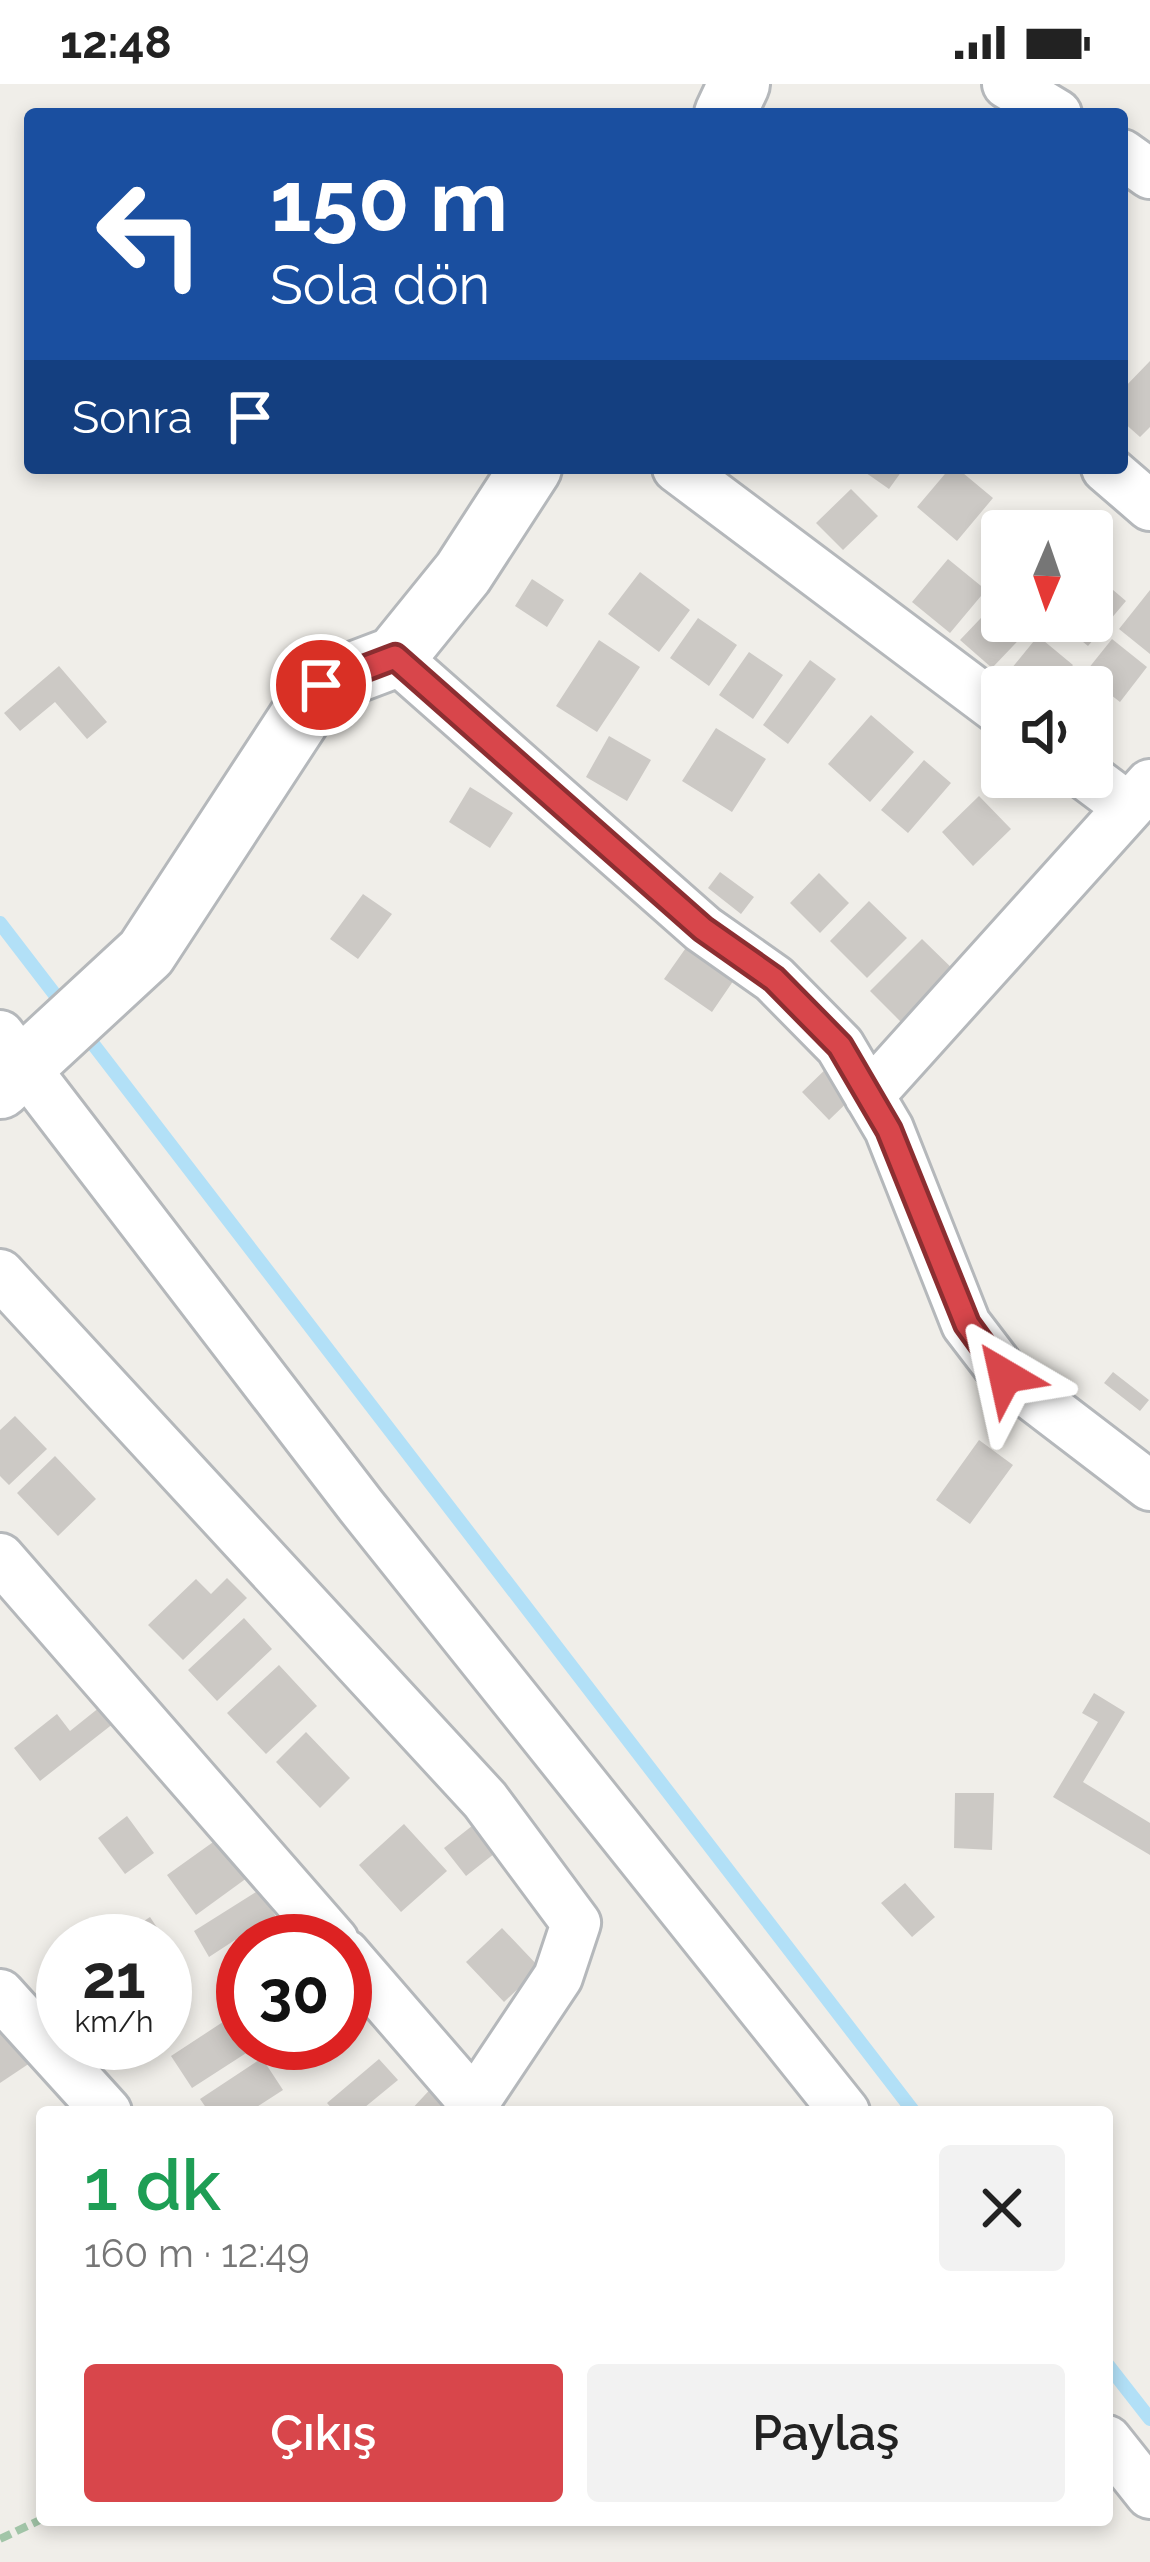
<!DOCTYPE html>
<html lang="tr">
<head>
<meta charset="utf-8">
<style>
  :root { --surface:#fff; --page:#f2f2f2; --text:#222; --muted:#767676; --accent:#d8464b }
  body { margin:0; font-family:Raleway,sans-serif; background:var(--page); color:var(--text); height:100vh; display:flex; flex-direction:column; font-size:45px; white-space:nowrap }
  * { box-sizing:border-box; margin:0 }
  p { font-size:39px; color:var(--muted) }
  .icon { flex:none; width:66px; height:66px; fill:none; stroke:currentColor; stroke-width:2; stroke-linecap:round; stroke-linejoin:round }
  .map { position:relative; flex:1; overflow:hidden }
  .side { position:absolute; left:36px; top:2022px; width:1077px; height:420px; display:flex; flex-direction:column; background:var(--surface); border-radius:12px; box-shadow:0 6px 18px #0003 }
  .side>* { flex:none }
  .top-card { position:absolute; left:24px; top:24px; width:1104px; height:366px; border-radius:12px; box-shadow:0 6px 18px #0003; background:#1a4fa0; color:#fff; overflow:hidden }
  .needle { width:78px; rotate:182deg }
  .fabs { position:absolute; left:981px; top:426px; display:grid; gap:24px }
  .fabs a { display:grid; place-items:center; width:132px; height:132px; border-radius:12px; background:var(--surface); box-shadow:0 6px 18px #0003; font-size:60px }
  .speed { position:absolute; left:36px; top:1830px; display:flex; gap:24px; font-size:60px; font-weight:700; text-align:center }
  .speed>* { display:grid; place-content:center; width:156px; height:156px; border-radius:50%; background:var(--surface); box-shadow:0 6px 18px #0003; line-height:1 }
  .speed small { font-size:30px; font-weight:400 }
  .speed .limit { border:18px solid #d22; background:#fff; color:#111 }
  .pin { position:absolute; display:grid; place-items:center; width:102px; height:102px; color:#fff; margin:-51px; border:6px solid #fff; border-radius:50%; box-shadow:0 3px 12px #0007 }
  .me { position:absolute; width:132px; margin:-66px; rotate:324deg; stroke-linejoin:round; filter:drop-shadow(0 0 9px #0008) }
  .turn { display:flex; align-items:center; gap:42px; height:252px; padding:0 48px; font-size:54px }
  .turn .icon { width:156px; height:156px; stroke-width:2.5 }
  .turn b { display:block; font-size:84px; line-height:102px }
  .then { display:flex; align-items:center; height:114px; padding:0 48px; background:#0003; gap:24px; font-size:45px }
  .round { display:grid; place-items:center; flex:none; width:126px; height:126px; border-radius:12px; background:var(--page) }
  .head { display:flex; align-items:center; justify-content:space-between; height:204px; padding:0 48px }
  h1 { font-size:72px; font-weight:600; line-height:90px; color:#1e9e55 }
  .cta { display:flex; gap:24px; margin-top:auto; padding:24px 48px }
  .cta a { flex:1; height:138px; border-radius:12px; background:var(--accent); color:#fff; font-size:48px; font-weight:600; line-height:138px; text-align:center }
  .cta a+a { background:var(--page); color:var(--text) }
  .status { display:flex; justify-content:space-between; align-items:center; height:84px; padding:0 60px; background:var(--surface); direction:ltr }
  .status svg { height:33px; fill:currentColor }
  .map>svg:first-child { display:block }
</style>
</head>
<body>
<div class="status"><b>12:48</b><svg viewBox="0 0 49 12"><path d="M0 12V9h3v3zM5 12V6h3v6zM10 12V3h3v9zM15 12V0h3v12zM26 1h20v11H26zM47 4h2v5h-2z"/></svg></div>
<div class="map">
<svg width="1150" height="2478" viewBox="0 0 1150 2478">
  <rect width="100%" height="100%" fill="#f0eee9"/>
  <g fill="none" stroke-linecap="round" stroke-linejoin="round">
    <path stroke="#b2e0f7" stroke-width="14" d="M 0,839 L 66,925
      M 83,947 L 914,2028
      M 1107,2280 L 1150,2335"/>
  </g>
  <path fill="#ccc9c5" d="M 1150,277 L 1150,343 L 1140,353 L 1122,337 L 1122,306 Z
    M 859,384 L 904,384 L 889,405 Z
    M 950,384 L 957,384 L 993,414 L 957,457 L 917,423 Z
    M 851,405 L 878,432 L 843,466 L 816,439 Z
    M 1002,462 L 1002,505 L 981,487 Z
    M 948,475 L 986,506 L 950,549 L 912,518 Z
    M 640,488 L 690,526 L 659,568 L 608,530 Z
    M 1099,494 L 1126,517 L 1088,562 L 1061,540 L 1092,537 L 1092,502 Z
    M 532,495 L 564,516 L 547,543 L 515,522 Z
    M 1150,506 L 1150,570 L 1119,545 Z
    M 999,515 L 1002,537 L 1022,537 L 1030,544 L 992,584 L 960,556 Z
    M 698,534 L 737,561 L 709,602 L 670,574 Z
    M 1038,552 L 1073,581 L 1055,603 L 1012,603 L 1002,596 Z
    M 1112,555 L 1147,583 L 1120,618 L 1084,590 Z
    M 599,556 L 640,583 L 597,648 L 556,622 Z
    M 749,568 L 783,591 L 753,635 L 719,611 Z
    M 810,576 L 836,595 L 788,660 L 763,641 Z
    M 59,582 L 107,638 L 87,655 L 55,618 L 20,647 L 4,629 Z
    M 871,631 L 914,668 L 870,718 L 828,680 Z
    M 716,644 L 766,675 L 732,728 L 682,697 Z
    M 609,652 L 651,676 L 627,717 L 586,693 Z
    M 924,676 L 951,699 L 908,749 L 881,726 Z
    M 470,703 L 513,729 L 490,764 L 449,738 Z
    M 979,712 L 1011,745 L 973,782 L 942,748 Z
    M 720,788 L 754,813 L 741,830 L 708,804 Z
    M 819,789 L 849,819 L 820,849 L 790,819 Z
    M 363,810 L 392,830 L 358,875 L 330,855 Z
    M 869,817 L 907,854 L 867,894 L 830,857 Z
    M 922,855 L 959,891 L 907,944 L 870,907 Z
    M 690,858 L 738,890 L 712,928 L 664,895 Z
    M 830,981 L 857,1009 L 829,1036 L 802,1008 Z
    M 1113,1288 L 1149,1316 L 1140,1327 L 1104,1299 Z
    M 15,1332 L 47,1365 L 9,1401 L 0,1392 L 0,1346 Z
    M 979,1356 L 1013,1381 L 970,1440 L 936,1416 Z
    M 55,1372 L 96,1415 L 58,1452 L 17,1409 Z
    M 227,1494 L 247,1514 L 183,1576 L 148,1541 L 196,1495 L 211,1510 Z
    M 244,1534 L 272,1565 L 217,1617 L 188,1586 Z
    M 279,1581 L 317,1622 L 266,1670 L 227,1629 Z
    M 1094,1609 L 1125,1628 L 1083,1698 L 1150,1739 L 1150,1771 L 1053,1713 L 1098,1638 L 1082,1629 Z
    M 110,1615 L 123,1632 L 40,1697 L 14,1664 L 57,1630 L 70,1647 Z
    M 306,1648 L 350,1694 L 320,1724 L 276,1678 Z
    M 955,1709 L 994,1709 L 992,1766 L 954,1764 Z
    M 127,1732 L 154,1769 L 125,1790 L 98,1754 Z
    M 477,1738 L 499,1766 L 466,1792 L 444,1764 Z
    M 404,1740 L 447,1787 L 401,1828 L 359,1781 Z
    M 223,1751 L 251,1791 L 196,1831 L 167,1791 Z
    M 905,1799 L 935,1833 L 912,1853 L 881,1819 Z
    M 259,1806 L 280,1839 L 239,1864 L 235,1856 L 209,1873 L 194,1847 Z
    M 150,1833 L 174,1869 L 165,1876 L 165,1857 L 114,1857 Z
    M 502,1844 L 540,1884 L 504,1918 L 466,1878 Z
    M 232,1932 L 243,1959 L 254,1964 L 192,2004 L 171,1972 Z
    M 15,1938 L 39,1973 L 0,1999 L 0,1949 Z
    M 262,1974 L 283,2006 L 249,2028 L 209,2028 L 200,2015 Z
    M 379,1975 L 398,1996 L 359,2028 L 335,2028 L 327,2019 Z
    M 438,1997 L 460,2028 L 409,2028 Z"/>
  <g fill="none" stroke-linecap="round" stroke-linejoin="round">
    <defs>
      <path id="minor" d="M 1007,0 L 1057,30
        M 1122,70 L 1150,90
        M 677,384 L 1002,628
        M 1106,384 L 1150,422
        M 395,573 L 703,845 L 774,895 L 840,962 L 889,1045 L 966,1240 L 1005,1291 L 1150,1402
        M 1088,693 L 1128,723
        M 0,951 L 361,1422 L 845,2028
        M 869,1012 L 1150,700
        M 0,1190 L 485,1716 L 576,1839 L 558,1893 L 468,2028
        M 0,1474 L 334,1857
        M 345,1870 L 474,2019
        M 0,1910 L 107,2028
        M 1107,2356 L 1150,2410"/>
      <path id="tertiary" d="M 725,30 L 739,0
        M 0,1004 L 146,869 L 321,601 L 395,573 L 463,489 L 531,384"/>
    </defs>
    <use href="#minor" stroke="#b5b8bb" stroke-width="54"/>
    <use href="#tertiary" stroke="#b5b8bb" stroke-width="66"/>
    <path stroke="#a2c5a8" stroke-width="8" stroke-dasharray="12 6" stroke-linecap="butt" d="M 0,2455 L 42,2435"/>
    <use href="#minor" stroke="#fff" stroke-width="48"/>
    <use href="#tertiary" stroke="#fff" stroke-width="60"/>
  </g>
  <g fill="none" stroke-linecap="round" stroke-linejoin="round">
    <defs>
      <path id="route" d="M 321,601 L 395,573 L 703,845 L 774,895 L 840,962 L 889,1046 L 967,1240 L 1005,1292"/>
    </defs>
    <use href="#route" stroke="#8c2e31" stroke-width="30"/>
    <use href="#route" stroke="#d8464b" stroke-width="21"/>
  </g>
</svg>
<div class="fabs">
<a><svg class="needle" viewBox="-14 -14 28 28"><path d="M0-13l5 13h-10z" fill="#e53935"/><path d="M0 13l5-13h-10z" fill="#767676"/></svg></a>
<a><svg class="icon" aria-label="sound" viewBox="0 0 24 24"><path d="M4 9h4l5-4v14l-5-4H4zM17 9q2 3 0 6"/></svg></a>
</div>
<div class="speed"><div>21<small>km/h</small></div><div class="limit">30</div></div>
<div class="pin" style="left:321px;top:601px;background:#d93025"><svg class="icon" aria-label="arrive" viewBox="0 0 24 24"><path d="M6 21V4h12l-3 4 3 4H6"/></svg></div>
<svg class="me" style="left:1005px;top:1292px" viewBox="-20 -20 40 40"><path d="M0-17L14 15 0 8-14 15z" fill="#d8464b" stroke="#fff" stroke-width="4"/></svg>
<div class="top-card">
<div class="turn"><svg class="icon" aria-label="left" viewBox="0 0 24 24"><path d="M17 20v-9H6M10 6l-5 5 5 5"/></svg><div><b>150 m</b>Sola dön</div></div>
<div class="then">Sonra<svg class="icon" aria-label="arrive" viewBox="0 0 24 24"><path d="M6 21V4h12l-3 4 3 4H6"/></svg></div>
</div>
<section class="side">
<div class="head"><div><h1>1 dk</h1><p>160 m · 12:49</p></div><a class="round"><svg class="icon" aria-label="close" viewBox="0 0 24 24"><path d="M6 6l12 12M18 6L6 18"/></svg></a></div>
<div class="cta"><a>Çıkış</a><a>Paylaş</a></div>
</section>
</div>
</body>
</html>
